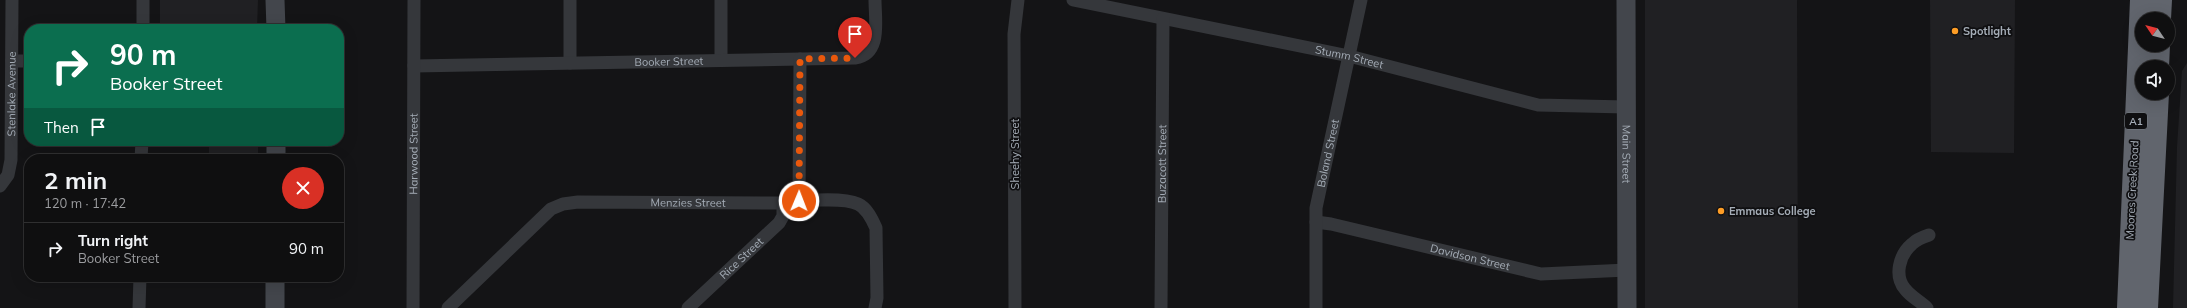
<!DOCTYPE html>
<html lang="en">
<head>
<meta charset="utf-8">
<style>
  :root { --surface:#0f0f10; --page:#181819; --text:#f1f3f6; --muted:#9b9c9f; --line:#2f2f30 }
  body { margin:0; font-family:Mulish,sans-serif; background:var(--page); color:var(--text); height:100vh; display:flex; flex-direction:column; font-size:15px; white-space:nowrap }
  * { box-sizing:border-box; margin:0 }
  p { font-size:13px; color:var(--muted) }
  .icon { flex:none; width:22px; height:22px; fill:none; stroke:currentColor; stroke-width:2; stroke-linecap:round; stroke-linejoin:round }
  .map { position:relative; flex:1; overflow:hidden }
  .details { position:absolute; left:24px; top:154px; width:320px; height:128px; display:flex; flex-direction:column; background:var(--surface); border-radius:16px; box-shadow:0 4px 16px #0002,0 0 0 1px var(--line) }
  .details>* { flex:none }
  .guide { position:absolute; left:24px; top:24px; width:320px; height:122px; border-radius:16px; box-shadow:0 4px 16px #0002,0 0 0 1px var(--line); background:#0b6e4f; color:#fff; overflow:hidden }
  .needle { width:26px; rotate:305deg }
  .controls { position:absolute; left:2135px; top:12px; display:grid; gap:8px }
  .controls a { display:grid; place-items:center; width:40px; height:40px; border-radius:50%; background:var(--surface); box-shadow:0 4px 16px #0002,0 0 0 1px var(--line); font-size:20px }
  .pin { position:absolute; display:grid; place-items:center; width:34px; height:34px; color:#fff; margin:-41px -17px; border-radius:50% 50% 50% 0; rotate:-45deg; box-shadow:0 0 4px #0007 }
  .pin .icon { rotate:45deg }
  .me { position:absolute; width:44px; margin:-22px; rotate:1deg; stroke-linejoin:round; filter:drop-shadow(0 0 3px #0008) }
  .turn { display:flex; align-items:center; gap:14px; height:84px; padding:0 20px; font-size:18px }
  .turn .icon { width:52px; height:52px; stroke-width:2.5 }
  .turn b { display:block; font-size:28px; line-height:34px }
  .then { display:flex; align-items:center; height:38px; padding:0 20px; background:#0003; gap:8px; font-size:15px }
  .round { display:grid; place-items:center; flex:none; width:42px; height:42px; border-radius:21px; background:var(--page) }
  .head { display:flex; align-items:center; justify-content:space-between; height:68px; padding:0 20px }
  h1 { font-size:24px; font-weight:700; line-height:30px }
  ul { padding:0; list-style:none }
  li { display:flex; align-items:center; gap:12px; height:52px; padding:0 20px; border-top:1px solid var(--line) }
  li div { flex:1 }
  li b { display:block; font-size:15px }
  li em { font-style:normal }
  .map>svg:first-child { display:block }
</style>
</head>
<body>
<div class="map">
<svg width="2187" height="308" viewBox="0 0 2187 308">
  <rect width="100%" height="100%" fill="#141416"/>
  <path fill="#202023" d="M 160,0 L 258,0 L 257,29 L 160,29 Z
    M 1645,0 L 1797,0 L 1798,308 L 1645,308 Z
    M 1930,0 L 2015,0 L 2014,153 L 1931,152 Z
    M 2187,63 L 2187,308 L 2173,308 L 2177,147 L 2182,71 Z
    M 209,141 L 258,141 L 258,159 L 209,159 Z"/>
  <g fill="none" stroke-linecap="round" stroke-linejoin="round">
    <g stroke="#35373b" stroke-width="13">
      <path id="s1" d="M 1073,0 L 1349,56 L 1538,105 L 1626,107"/>
      <path d="M 143,29 L 143,0"/>
      <path d="M 721,60 L 721,0"/>
      <path d="M 12,61 L 29,61"/>
      <path d="M 570,63 L 570,0"/>
      <path id="s2" d="M 414,66 L 855,58 C 882,54 875,21 875,0"/>
      <path d="M 141,159 L 142,141"/>
      <path id="s3" d="M 0,186 L 8,175 L 11,160 L 12,0"/>
      <path d="M 799,201 L 800,59"/>
      <path id="s4" d="M 1316,222 L 1331,224 L 1541,274 L 1627,270"/>
      <path d="M 139,308 L 140,277"/>
      <path id="s5" d="M 413,308 L 414,0"/>
      <path id="s6" d="M 448,308 L 551,209 L 563,204 L 578,202 L 783,203 C 800,201 843,197 858,204 C 867,208 872,219 876,228 L 877,298 L 875,308"/>
      <path id="s7" d="M 688,308 L 779,223 L 783,216 L 783,203"/>
      <path d="M 1015,308 L 1014,34 L 1018,0"/>
      <path id="s8" d="M 1161,308 L 1163,19"/>
      <path id="s9" d="M 1316,308 L 1316,208 L 1361,0"/>
      <path d="M 1927,308 C 1920,301 1911,297 1905,289 C 1894,276 1899,255 1912,244 C 1916,240 1923,237 1929,235"/>
    </g>
    <g stroke="#43464c" stroke-width="19">
      <path d="M 275,0 L 276,29"/>
      <path id="s10" d="M 1626,0 L 1627,308"/>
      <path d="M 276,159 L 276,141"/>
      <path d="M 275,308 L 275,277"/>
    </g>
    <path stroke="#61656d" stroke-width="22" d="M 2160,19 L 2161,0
      M 2158,67 L 2159,45
      M 2128,308 L 2141,0
      M 2147,308 L 2158,93"/>
  </g>
  <g fill="none" stroke-linecap="round" stroke-linejoin="round">
    <path stroke="#ea580c" stroke-width="7" stroke-dasharray="0 12.6" d="M 799,201 L 800,59 L 855,58"/>
  </g>
  <g fill="#fd9d26" stroke="#0f0f11" stroke-width="1.5">
    <circle cx="1955" cy="31" r="4"/>
    <circle cx="1721" cy="211" r="4"/>
  </g>
  <g text-anchor="middle" stroke-width="3.5" stroke-linejoin="round" paint-order="stroke">
    <rect fill="#0f0f11" stroke="#787e85" stroke-width="1" x="2125" y="113" width="22" height="16" rx="3"/>
    <g font-size="10" font-weight="bold" fill="#a5adb7">
      <text x="2136" y="125">A1</text>
    </g>
    <g font-size="11" font-weight="bold" fill="#a5adb7" stroke="#0f0f11" text-anchor="start">
      <text x="1963" y="35">Spotlight</text>
      <text x="1729" y="215">Emmaus College</text>
    </g>
    <g font-size="11" fill="#a5adb7" stroke="#0f0f11">
      <text dy="4" stroke="none"><textPath href="#s1" startOffset="282">Stumm Street</textPath></text>
      <text dy="4" stroke="none"><textPath href="#s2" startOffset="255">Booker Street</textPath></text>
      <text dy="4" stroke="none"><textPath href="#s3" startOffset="95">Stenlake Avenue</textPath></text>
      <text dy="4" stroke="none"><textPath href="#s9" startOffset="156">Boland Street</textPath></text>
      <text dy="4" stroke="none"><textPath href="#s5" startOffset="154">Harwood Street</textPath></text>
      <text transform="translate(1015 154) rotate(-90)" y="4">Sheehy Street</text>
      <text dy="4" stroke="none"><textPath href="#s10" startOffset="154">Main Street</textPath></text>
      <text dy="4" stroke="none"><textPath href="#s8" startOffset="144">Buzacott Street</textPath></text>
      <text transform="translate(2132 190) rotate(-87)" y="4">Moores Creek Road</text>
      <text dy="4" stroke="none"><textPath href="#s6" startOffset="281">Menzies Street</textPath></text>
      <text dy="4" stroke="none"><textPath href="#s4" startOffset="158">Davidson Street</textPath></text>
      <text dy="4" stroke="none"><textPath href="#s7" startOffset="73">Rice Street</textPath></text>
    </g>
  </g>
</svg>
<div class="controls">
<a><svg class="needle" viewBox="-14 -14 28 28"><path d="M0-13l5 13h-10z" fill="#e53935"/><path d="M0 13l5-13h-10z" fill="#9b9c9f"/></svg></a>
<a><svg class="icon" aria-label="sound" viewBox="0 0 24 24"><path d="M4 9h4l5-4v14l-5-4H4zM17 9q2 3 0 6"/></svg></a>
</div>
<div class="pin" style="left:855px;top:58px;background:#d93025"><svg class="icon" aria-label="arrive" viewBox="0 0 24 24"><path d="M6 21V4h12l-3 4 3 4H6"/></svg></div>
<svg class="me" style="left:799px;top:201px" viewBox="-20 -20 40 40"><circle r="17" fill="#ea580c" stroke="#fff" stroke-width="3"/><path d="M0-11L8 9 0 5-8 9z" fill="#fff"/></svg>
<div class="guide">
<div class="turn"><svg class="icon" aria-label="right" viewBox="0 0 24 24"><path d="M7 20v-9h11M14 6l5 5-5 5"/></svg><div><b>90 m</b>Booker Street</div></div>
<div class="then">Then<svg class="icon" aria-label="arrive" viewBox="0 0 24 24"><path d="M6 21V4h12l-3 4 3 4H6"/></svg></div>
</div>
<section class="details">
<div class="head"><div><h1>2 min</h1><p>120 m · 17:42</p></div><a class="round" style="background:#d93025;color:#fff"><svg class="icon" aria-label="close" viewBox="0 0 24 24"><path d="M6 6l12 12M18 6L6 18"/></svg></a></div>
<ul>
<li><svg class="icon" aria-label="right" viewBox="0 0 24 24"><path d="M7 20v-9h11M14 6l5 5-5 5"/></svg><div><b>Turn right</b><p>Booker Street</p></div><em>90 m</em></li>
</ul>
</section>
</div>
</body>
</html>
